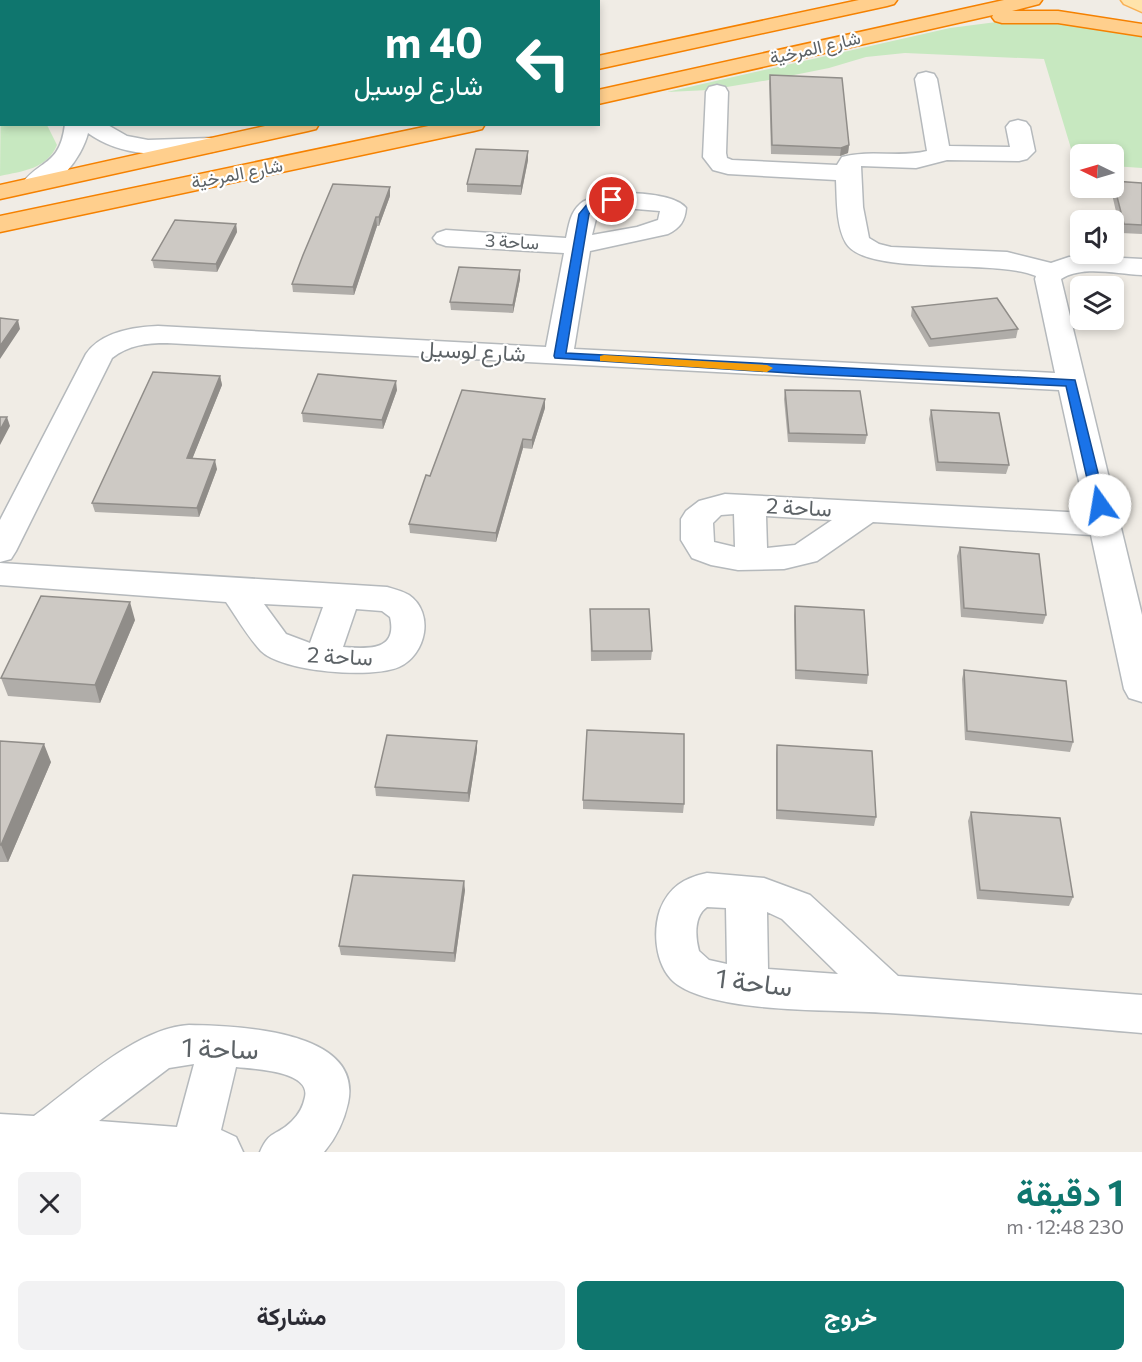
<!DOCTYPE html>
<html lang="ar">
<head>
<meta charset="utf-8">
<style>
  :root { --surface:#fff; --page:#f2f2f3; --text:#2b2b33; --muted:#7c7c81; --accent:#0f766e }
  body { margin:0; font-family:Commissioner,Vazirmatn,sans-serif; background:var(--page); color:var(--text); direction:rtl; height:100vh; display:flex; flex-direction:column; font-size:22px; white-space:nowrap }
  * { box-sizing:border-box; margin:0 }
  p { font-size:20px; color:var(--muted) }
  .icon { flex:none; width:33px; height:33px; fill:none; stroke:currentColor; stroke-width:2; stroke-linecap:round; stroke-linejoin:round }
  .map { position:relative; height:1152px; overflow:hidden; direction:ltr }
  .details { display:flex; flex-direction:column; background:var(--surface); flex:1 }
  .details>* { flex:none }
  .top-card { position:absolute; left:0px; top:0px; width:600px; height:126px; box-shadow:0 3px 9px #0003; direction:rtl; background:#0f766e; color:#fff; overflow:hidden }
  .needle { width:39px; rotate:275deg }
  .buttons { position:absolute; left:1070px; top:144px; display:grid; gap:12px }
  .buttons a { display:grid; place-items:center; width:54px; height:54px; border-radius:9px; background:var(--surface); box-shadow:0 3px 9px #0003; font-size:30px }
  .pin { position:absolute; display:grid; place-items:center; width:51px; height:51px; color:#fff; margin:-26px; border:3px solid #fff; border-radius:50%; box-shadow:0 2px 6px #0007 }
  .me { position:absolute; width:66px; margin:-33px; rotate:347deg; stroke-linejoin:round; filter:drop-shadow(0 0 4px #0008) }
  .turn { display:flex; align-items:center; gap:21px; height:126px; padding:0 18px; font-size:27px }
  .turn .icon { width:78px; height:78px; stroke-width:2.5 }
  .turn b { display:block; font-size:42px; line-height:51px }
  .round { display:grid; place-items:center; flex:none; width:63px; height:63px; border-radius:9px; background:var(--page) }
  .summary { display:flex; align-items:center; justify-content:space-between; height:102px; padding:0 18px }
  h1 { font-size:36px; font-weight:700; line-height:45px; color:var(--accent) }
  .cta { display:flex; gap:12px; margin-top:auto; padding:12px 18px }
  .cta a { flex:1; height:69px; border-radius:9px; background:var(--accent); color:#fff; font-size:24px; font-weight:700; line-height:69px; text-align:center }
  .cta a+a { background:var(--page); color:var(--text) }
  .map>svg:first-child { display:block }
</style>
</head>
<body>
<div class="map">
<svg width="1142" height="1152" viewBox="0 0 1142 1152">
  <rect width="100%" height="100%" fill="#f0ece5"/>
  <path fill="#c7e8c0" d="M 1012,20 L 1040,20 L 1142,34 L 1142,168 L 1113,166 L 1113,154 L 1080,154 L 1080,165 L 1076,165 L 1044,59 L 905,53 L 866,57 L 829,68 L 769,80 L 709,90 L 667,92 L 950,28 Z
    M 1,81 L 2,124 L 47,125 L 57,145 C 47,169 23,171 0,176 Z"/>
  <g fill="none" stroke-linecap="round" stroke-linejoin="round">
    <defs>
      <path id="minor" d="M 13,0 L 33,0 L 34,2 L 13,2 Z
        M 55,0 L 82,0 L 54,2 Z
        M 926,72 L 934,74 L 937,79 L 949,146 L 1010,147 L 1006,127 L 1010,122 L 1018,120 L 1026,122 L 1030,127 L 1035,151 L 1027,159 L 1019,161 L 947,160 L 916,168 L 861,166 L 863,207 L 869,238 L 879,244 L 891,247 L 1007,252 L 1051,263 L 1069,257 L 1084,256 L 1142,259 L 1142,275 C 1117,274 1082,265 1061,279 L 1142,615 L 1142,702 L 1129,698 L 1124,689 L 1091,535 L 873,522 L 817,561 L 784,569 L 738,570 L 711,565 L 692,558 L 681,540 L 681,519 L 686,511 L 699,501 L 725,494 L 1086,513 L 1059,390 L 167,343 C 146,343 129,345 112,358 L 16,551 L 11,559 L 0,562 L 0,520 L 86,354 C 101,332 133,327 158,326 L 546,347 L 564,253 L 446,246 L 437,243 L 433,238 L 437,233 L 446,230 L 566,238 C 569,225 570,213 580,204 C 597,188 673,190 686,208 C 685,221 680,228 668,234 L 590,251 L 574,349 L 1055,373 L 1035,279 L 1036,276 C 995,258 866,277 846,243 C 836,226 837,199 836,180 L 728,174 L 713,170 L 703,157 L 706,92 L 709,87 L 717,85 L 725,87 L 728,92 L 726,153 L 727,158 L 732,160 L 837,165 L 842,157 C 871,149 899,158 927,151 L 915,79 L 918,74 ZM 612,207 L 660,211 L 658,220 L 637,227 L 592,235 L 597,215 ZM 734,514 L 735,547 L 714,542 L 713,523 L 721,515 ZM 766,516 L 832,520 L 795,545 L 767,548 Z
        M 65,124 L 106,124 L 127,136 L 148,140 L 211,138 L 219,140 L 223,145 L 219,150 L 211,152 C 168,155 124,159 88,133 C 82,158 53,197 24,190 L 21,185 C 39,159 60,167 65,124 Z
        M 0,563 L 387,587 C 394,589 402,591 409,595 C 435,613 426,655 399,667 C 372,679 282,672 261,651 C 248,637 237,618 226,602 L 0,585 ZM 264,604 L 323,607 L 310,643 L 286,634 ZM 356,609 L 382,611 L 390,617 C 398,651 368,649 343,647 Z
        M 707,873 L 764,878 L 810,895 L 898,976 L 1142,995 L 1142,1033 C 1058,1026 973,1018 888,1013 C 835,1009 721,1014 678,985 C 656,970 652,934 660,910 C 669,887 684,878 707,873 ZM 707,907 L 726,908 L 727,964 L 709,960 L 699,951 C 695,936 694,916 707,907 ZM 767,912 L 782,919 L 838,974 L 768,969 Z
        M 189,1025 C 236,1026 364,1029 348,1103 C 344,1121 336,1138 324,1152 L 260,1152 C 270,1129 276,1137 292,1121 C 299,1114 303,1107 305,1097 C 311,1071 254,1069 236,1067 L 221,1130 L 236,1137 L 243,1152 L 0,1152 L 0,1114 L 34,1116 C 77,1085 136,1028 189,1025 ZM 194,1064 L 177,1127 L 99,1121 L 169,1068 Z"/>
      <path id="major" d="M 1121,0 L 1142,0 L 1142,12 L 1124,4 Z"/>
      <path id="highway" d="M 859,0 L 897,0 L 894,4 L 887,6 L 598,69 L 598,56 Z
        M 1004,0 L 1042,0 L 1039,4 L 1012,11 L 1058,11 L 1142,24 L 1142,36 L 1058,23 L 1002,23 L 995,21 L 992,17 L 993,15 L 598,104 L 598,90 Z
        M 274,124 L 319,124 L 316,129 L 308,131 L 0,199 L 0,185 Z
        M 438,124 L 485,124 L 482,129 L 474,131 L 0,232 L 0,216 Z"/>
    </defs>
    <use href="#minor" stroke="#b5b9bc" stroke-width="3"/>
    <use href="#major" stroke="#f8b055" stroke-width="3"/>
    <use href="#highway" stroke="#f58100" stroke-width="3"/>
    <use href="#minor" fill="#fff" fill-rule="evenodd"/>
    <use href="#major" fill="#ffe4ab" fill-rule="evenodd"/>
    <use href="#highway" fill="#ffcf8d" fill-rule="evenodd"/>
  </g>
  <path fill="#b0ada9" d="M 770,75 L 849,145 L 848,153 L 840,156 L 771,154 L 769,83 Z
    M 528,151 L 528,160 L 521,195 L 467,192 L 467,184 Z
    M 1113,181 L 1142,183 L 1142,234 L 1121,233 L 1111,190 L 1112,188 L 1113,188 Z
    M 390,196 L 379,226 L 377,226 L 354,295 L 293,292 L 292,284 Z
    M 236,224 L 237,232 L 217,272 L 154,268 L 152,260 Z
    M 520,279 L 513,313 L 451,310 L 450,302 Z
    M 912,307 L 1018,329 L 1016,338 L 929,347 L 911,316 Z
    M 220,376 L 222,385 L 192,459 L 217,469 L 199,517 L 95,512 L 92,503 Z
    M 397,390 L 383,429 L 303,422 L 302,413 Z
    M 785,390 L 867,435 L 865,444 L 788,442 L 784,399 Z
    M 545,408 L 532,449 L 523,448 L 496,542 L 410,533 L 409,524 L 430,476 Z
    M 931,410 L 1009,465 L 1006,474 L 936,471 L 929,419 Z
    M 960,547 L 1046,615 L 1043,624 L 961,617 L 957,556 Z
    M 795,606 L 868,675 L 867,684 L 795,679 L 794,615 Z
    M 590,609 L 652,651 L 651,660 L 591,661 Z
    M 135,620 L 100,703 L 8,696 L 1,678 Z
    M 964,670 L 1073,742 L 1070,752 L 965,740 L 962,679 Z
    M 0,741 L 51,762 L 8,862 L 0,862 Z
    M 477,741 L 477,750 L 469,802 L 376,796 L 375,787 Z
    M 777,745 L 876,817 L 874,826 L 776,819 L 776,754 Z
    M 583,800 L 684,804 L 683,813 L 583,809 Z
    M 971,812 L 1073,897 L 1069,906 L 977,899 L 968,821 Z
    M 465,890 L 455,962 L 341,955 L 339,946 Z"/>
  <path fill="#908d89" d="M 849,145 L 848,153 L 840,156 L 841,148 Z
    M 528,151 L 528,160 L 521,195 L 521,186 Z
    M 390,187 L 390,196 L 379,226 L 379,217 Z
    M 376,217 L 377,226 L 354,295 L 353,287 Z
    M 236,224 L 237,232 L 217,272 L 216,264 Z
    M 520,270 L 520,279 L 513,313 L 513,305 Z
    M 18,320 L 20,329 L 0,359 L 0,346 Z
    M 220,376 L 222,385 L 189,467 L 187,458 Z
    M 396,381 L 397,390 L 383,429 L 382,420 Z
    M 545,399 L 545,408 L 532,449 L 532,440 Z
    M 7,417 L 10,426 L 0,445 L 0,430 Z
    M 523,439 L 523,448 L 496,542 L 496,533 Z
    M 215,460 L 217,469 L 199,517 L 197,508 Z
    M 130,602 L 135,620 L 100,703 L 95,685 Z
    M 477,741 L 477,750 L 469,802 L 468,793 Z
    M 44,744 L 51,762 L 8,862 L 1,845 Z
    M 464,881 L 465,890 L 455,962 L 454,953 Z"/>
  <path fill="#cdc9c4" stroke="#908d89" stroke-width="1.5" d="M 770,75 L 842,78 L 849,145 L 841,148 L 772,145 Z
    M 476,149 L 528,151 L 521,186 L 467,184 Z
    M 1113,181 L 1142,183 L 1142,225 L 1124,224 Z
    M 333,184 L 390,187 L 379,217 L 376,217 L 353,287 L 292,284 L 303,255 Z
    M 175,220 L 236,224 L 216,264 L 152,260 Z
    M 459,267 L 520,270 L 513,305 L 450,302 Z
    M 997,298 L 1018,329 L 931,339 L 912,307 Z
    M 0,318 L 18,320 L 0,346 Z
    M 153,372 L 220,376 L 187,458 L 215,460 L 197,508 L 92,503 Z
    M 318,374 L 396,381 L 382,420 L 302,413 Z
    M 462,390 L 545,399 L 532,440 L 523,439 L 496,533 L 409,524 L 426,475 L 430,476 Z
    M 785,390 L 860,391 L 867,435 L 789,433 Z
    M 931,410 L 999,413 L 1009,465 L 938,462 Z
    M 0,417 L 7,417 L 0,430 Z
    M 960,547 L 1039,554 L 1046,615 L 964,608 Z
    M 41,596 L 130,602 L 95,685 L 1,678 Z
    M 795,606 L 864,610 L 868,675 L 796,670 Z
    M 590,609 L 649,609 L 652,651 L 592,651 Z
    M 964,670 L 1066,681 L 1073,742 L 967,731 Z
    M 587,730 L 684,734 L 684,804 L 583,800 Z
    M 387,735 L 477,741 L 468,793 L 375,787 Z
    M 0,741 L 44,744 L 1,845 L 0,845 Z
    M 777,745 L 872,751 L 876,817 L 777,810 Z
    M 971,812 L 1060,818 L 1073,897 L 980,890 Z
    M 353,875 L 464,881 L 454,953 L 339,946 Z"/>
  <path fill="#1a73e8" stroke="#114b97" stroke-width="1.5" d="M 612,197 L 617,200 L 616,202 L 596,207 L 589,214 L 566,353 L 1075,380 L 1106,505 L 1104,508 L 1100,509 L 1093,505 L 1066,386 L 805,374 L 555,358 L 554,356 L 579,214 L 589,202 Z"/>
  <path fill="#f59e0b" d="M 604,355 L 767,365 L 773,368 L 767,372 L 600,361 L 600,356 Z"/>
  <g text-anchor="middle" stroke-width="4.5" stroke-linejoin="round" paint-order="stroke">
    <g font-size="18" fill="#5c6266" stroke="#fff">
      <text transform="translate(815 48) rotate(-13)" y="6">شارع المرخية</text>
      <text transform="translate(237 174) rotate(-11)" y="6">شارع المرخية</text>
      <text transform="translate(512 242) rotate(3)" y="6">ساحة 3</text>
    </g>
    <g font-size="22" fill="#5c6266" stroke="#fff">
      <text transform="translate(473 351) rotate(3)" y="8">شارع لوسيل</text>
      <text transform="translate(799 507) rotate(3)" y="8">ساحة 2</text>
      <text transform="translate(340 656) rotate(3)" y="8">ساحة 2</text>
    </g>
    <g font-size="27" fill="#5c6266" stroke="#fff">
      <text transform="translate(754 983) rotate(7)" y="9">ساحة 1</text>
      <text transform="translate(220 1049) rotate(2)" y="9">ساحة 1</text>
    </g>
  </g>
</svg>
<div class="buttons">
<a><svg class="needle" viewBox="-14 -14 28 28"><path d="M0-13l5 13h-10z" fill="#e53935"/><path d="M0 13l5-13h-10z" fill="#7c7c81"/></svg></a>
<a><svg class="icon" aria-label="sound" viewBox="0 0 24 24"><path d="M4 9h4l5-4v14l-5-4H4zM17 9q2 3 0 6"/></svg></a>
<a><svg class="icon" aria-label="layers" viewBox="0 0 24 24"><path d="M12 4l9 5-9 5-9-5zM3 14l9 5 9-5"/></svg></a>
</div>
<div class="pin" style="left:612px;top:200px;background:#d93025"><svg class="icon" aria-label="arrive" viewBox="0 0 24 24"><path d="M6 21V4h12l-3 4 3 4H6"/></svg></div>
<svg class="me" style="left:1100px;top:505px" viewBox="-20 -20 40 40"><circle r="19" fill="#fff"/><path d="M0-13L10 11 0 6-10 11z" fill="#1a73e8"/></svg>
<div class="top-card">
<div class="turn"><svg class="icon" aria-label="left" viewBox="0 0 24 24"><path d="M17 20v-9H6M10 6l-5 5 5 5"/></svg><div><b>40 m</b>شارع لوسيل</div></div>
</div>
</div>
<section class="details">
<div class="summary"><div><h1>1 دقيقة</h1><p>230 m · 12:48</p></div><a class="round"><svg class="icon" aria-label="close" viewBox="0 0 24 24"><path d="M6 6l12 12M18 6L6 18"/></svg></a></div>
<div class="cta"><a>خروج</a><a>مشاركة</a></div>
</section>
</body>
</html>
